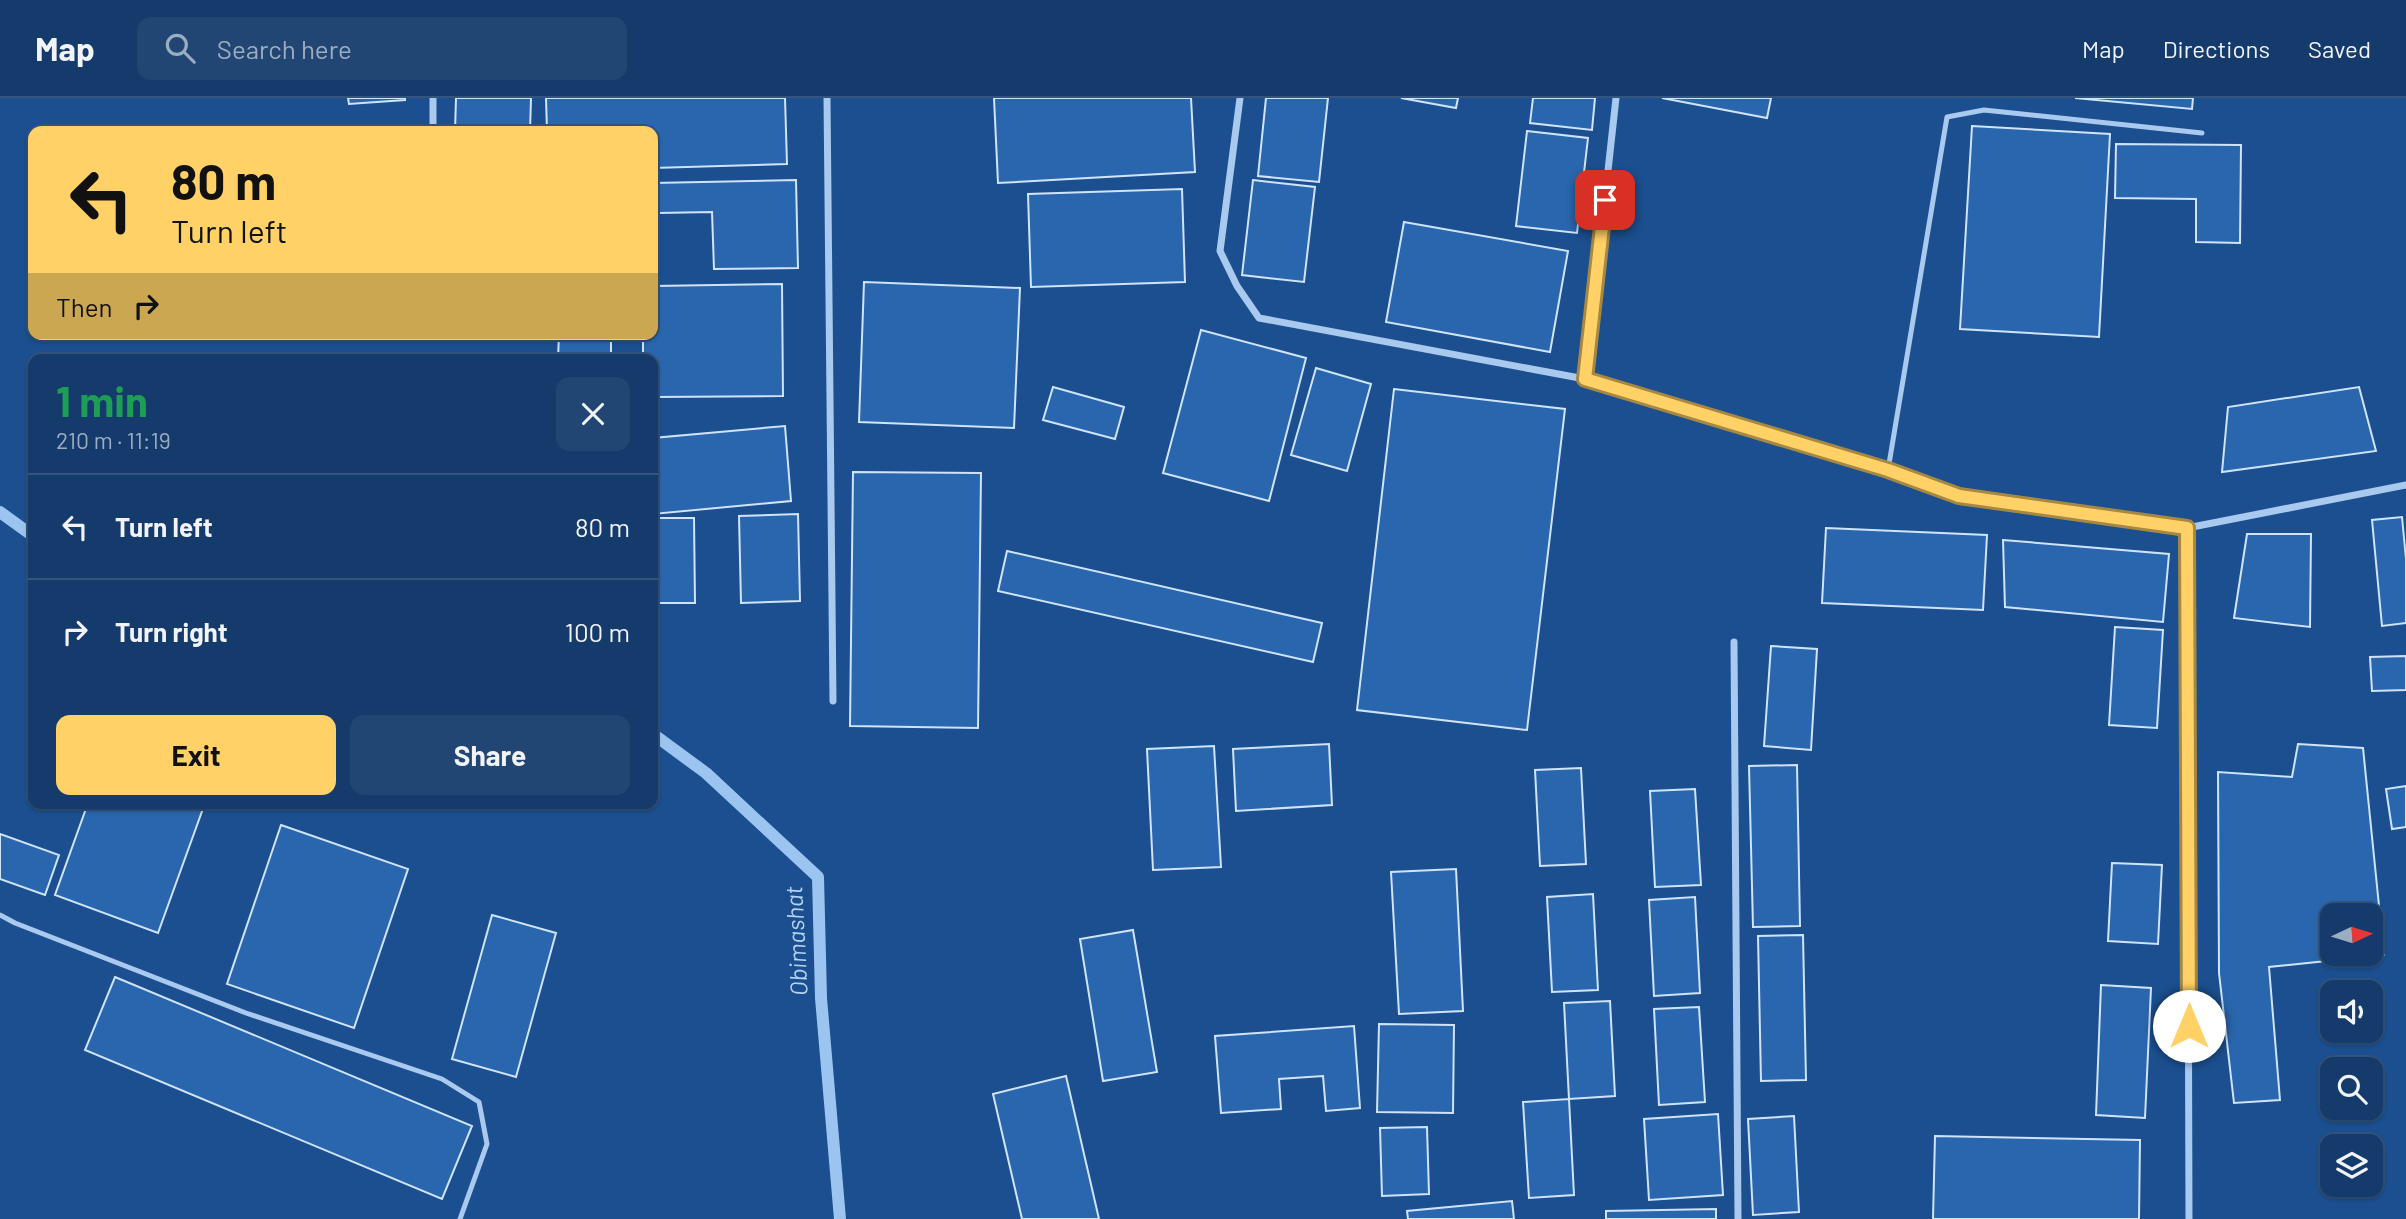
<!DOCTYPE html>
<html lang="en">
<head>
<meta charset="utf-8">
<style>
  :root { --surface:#143b6b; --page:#214673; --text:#f1f3f6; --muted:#9dadc1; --line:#33557e; --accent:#ffd166 }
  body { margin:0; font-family:Barlow,sans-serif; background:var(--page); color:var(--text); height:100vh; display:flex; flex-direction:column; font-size:26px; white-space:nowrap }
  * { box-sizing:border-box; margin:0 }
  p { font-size:23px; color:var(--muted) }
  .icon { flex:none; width:38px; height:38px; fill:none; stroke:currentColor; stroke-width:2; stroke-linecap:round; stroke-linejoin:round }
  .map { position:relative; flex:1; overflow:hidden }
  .sheet { position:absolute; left:28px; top:256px; width:630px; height:455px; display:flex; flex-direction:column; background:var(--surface); border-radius:14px; box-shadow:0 2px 5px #0004,0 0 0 2px var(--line) }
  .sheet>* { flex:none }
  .hud { position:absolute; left:28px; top:28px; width:630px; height:214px; border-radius:14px; box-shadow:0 2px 5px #0004,0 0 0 2px var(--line); background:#ffd166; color:#111; overflow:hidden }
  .needle { width:46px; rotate:86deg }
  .controls { position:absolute; left:2320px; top:805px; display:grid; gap:14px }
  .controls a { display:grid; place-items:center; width:63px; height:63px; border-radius:14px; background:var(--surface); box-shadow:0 2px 5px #0004,0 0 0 2px var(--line); font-size:35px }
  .pin { position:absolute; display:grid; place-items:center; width:60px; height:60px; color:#fff; margin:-30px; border-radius:14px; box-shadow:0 4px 10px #0006 }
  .me { position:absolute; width:77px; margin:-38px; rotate:0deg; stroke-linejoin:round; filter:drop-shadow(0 0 5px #0008) }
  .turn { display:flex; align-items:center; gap:24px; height:147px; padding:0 28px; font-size:32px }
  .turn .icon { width:91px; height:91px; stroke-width:2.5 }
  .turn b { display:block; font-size:49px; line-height:60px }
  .then { display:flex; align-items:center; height:66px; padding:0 28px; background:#0003; gap:14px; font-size:26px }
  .round { display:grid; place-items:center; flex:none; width:74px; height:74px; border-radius:14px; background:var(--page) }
  .head { display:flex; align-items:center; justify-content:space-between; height:119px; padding:0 28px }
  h1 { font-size:42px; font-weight:700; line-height:52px; color:#1e9e55 }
  .primary-button { display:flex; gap:14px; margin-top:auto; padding:14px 28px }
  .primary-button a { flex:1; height:80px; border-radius:14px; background:var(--accent); color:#111; font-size:28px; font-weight:700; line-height:80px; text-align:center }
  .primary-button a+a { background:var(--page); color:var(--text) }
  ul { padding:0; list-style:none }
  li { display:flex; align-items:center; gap:21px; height:105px; padding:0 28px; border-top:2px solid var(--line) }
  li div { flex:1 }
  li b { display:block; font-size:26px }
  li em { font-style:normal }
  header { display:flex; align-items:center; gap:42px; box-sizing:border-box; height:98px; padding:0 35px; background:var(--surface); border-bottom:2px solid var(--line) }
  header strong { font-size:33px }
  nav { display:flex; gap:38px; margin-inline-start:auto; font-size:24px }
  .search { width:490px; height:63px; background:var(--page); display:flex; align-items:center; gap:18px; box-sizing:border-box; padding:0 24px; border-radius:14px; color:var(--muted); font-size:26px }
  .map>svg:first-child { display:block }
</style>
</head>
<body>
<header>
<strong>Map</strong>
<div class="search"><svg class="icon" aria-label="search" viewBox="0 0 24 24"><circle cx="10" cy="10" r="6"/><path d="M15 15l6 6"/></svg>Search here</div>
<nav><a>Map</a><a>Directions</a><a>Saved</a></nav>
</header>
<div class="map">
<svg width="2406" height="1121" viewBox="0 0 2406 1121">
  <rect width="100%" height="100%" fill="#1b4f8f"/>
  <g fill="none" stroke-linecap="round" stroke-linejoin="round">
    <path stroke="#9cc4f0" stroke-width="12" d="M 0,414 L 33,438
      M 653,636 L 706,675 L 818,779 L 821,900 L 840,1121"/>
  </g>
  <path fill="#2a66ad" stroke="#cfe3fa" stroke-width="2" fill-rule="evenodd" d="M 348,0 L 405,0 L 405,2 L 349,6 Z
    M 456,0 L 531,0 L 530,33 L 455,33 Z
    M 546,0 L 785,0 L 787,66 L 653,70 L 653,33 L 547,33 Z
    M 994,0 L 1191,0 L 1195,74 L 998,85 Z
    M 1266,0 L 1328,0 L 1319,84 L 1258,78 Z
    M 1401,0 L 1458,0 L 1456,10 Z
    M 1533,0 L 1595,0 L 1592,32 L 1530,25 Z
    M 1662,0 L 1771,0 L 1767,20 Z
    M 2075,0 L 2193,0 L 2192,11 Z
    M 1972,28 L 2110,36 L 2099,239 L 1960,231 Z
    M 1527,33 L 1588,40 L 1577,135 L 1516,128 Z
    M 2116,46 L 2241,47 L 2240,145 L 2196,144 L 2196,101 L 2115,100 Z
    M 796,82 L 798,170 L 714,171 L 712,114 L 658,115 L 659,179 L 653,179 L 653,85 Z
    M 1253,82 L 1315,89 L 1304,184 L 1242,177 Z
    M 1182,91 L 1185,184 L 1031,189 L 1028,96 Z
    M 1404,124 L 1568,153 L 1550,254 L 1386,224 Z
    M 864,184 L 1020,190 L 1014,330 L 859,324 Z
    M 782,186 L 783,298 L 653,299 L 653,261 L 643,261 L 643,236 L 653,236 L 653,188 Z
    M 1201,232 L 1306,260 L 1269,403 L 1163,375 Z
    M 559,236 L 611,236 L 611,261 L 558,261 Z
    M 1316,270 L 1371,286 L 1347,373 L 1291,357 Z
    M 1053,289 L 1124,309 L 1115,341 L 1043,322 Z
    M 2359,289 L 2376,353 L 2222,374 L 2228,309 Z
    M 1394,291 L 1565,311 L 1527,632 L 1357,612 Z
    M 785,328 L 791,403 L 653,416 L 653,340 Z
    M 853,374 L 981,375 L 978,630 L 850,628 Z
    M 798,416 L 800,503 L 741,505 L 739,418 Z
    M 2402,419 L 2406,461 L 2406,525 L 2382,528 L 2372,422 Z
    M 653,420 L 694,420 L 695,505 L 653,505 Z
    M 1826,430 L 1987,437 L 1983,512 L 1822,505 Z
    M 2247,436 L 2311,436 L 2310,529 L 2234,520 Z
    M 2003,442 L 2169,456 L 2163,524 L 2005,509 Z
    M 1007,453 L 1322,525 L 1313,564 L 998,493 Z
    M 2115,529 L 2163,532 L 2157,630 L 2109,627 Z
    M 1771,548 L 1817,551 L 1811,652 L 1764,648 Z
    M 2406,558 L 2406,592 L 2372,593 L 2370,559 Z
    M 1329,646 L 1332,707 L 1236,713 L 1233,651 Z
    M 2298,646 L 2363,650 L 2384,857 L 2269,869 L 2280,1002 L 2234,1005 L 2219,875 L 2218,674 L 2292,679 ZM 2333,817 L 2371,817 L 2371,856 L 2333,856 Z
    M 1214,648 L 1221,769 L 1153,772 L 1147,651 Z
    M 1797,667 L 1800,828 L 1753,829 L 1749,668 Z
    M 1581,670 L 1586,766 L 1540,768 L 1535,672 Z
    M 2406,688 L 2406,729 L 2392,731 L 2386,691 Z
    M 1695,691 L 1701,787 L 1655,789 L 1650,693 Z
    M 88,705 L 205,705 L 158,835 L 55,797 Z
    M 281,727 L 408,771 L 354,930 L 227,886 Z
    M 0,736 L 59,757 L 45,797 L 0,781 Z
    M 2112,765 L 2162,767 L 2158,846 L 2108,843 Z
    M 1456,771 L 1463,913 L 1399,916 L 1391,774 Z
    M 1593,796 L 1598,892 L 1552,894 L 1547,799 Z
    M 1695,799 L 1700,895 L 1654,898 L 1649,802 Z
    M 492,817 L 556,835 L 516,979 L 452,961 Z
    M 1133,832 L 1157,974 L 1103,983 L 1080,841 Z
    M 1803,837 L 1806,982 L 1761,983 L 1758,838 Z
    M 115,879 L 472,1028 L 442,1101 L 85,952 Z
    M 2101,887 L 2151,890 L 2145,1020 L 2096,1017 Z
    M 1610,903 L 1615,998 L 1569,1001 L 1564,905 Z
    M 1699,909 L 1705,1004 L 1659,1007 L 1654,911 Z
    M 1379,926 L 1454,927 L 1453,1015 L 1377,1014 Z
    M 1354,928 L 1360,1010 L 1326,1013 L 1323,978 L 1279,981 L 1281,1011 L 1221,1015 L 1215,938 Z
    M 1066,978 L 1099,1121 L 1022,1121 L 993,996 Z
    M 1569,1001 L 1574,1097 L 1529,1100 L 1523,1004 Z
    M 1718,1016 L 1723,1097 L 1649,1102 L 1644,1021 Z
    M 1794,1018 L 1799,1114 L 1753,1117 L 1748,1021 Z
    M 1427,1029 L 1429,1096 L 1382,1098 L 1380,1030 Z
    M 1935,1038 L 2140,1042 L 2139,1121 L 1933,1121 Z
    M 1512,1103 L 1514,1121 L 1408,1121 L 1407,1113 Z
    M 1716,1111 L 1716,1121 L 1606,1121 L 1606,1113 Z"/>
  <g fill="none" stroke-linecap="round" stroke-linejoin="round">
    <path stroke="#a9c9ee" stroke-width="5" d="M 1888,372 L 1947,19 L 1984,12 L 2202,35
      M 0,817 L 15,825 L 246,915 L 442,981 L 479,1004 L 487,1046 L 460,1121"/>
    <path stroke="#a9c9ee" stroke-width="7" d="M 827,0 L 833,603
      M 1240,0 L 1220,153 L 1237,188 L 1259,220 L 1585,281 L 1888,372 L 1959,398 L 2187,430 L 2406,387
      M 433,33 L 433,0
      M 1585,281 L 1616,0
      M 2187,430 L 2189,1121
      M 1734,544 L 1738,1121"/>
  </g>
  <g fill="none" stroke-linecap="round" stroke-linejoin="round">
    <defs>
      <path id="route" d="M 1605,102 L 1585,281 L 1888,372 L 1959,398 L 2187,430 L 2189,928"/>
    </defs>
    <use href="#route" stroke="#a68842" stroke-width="18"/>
    <use href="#route" stroke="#ffd166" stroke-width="12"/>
  </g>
  <g text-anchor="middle" stroke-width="7" stroke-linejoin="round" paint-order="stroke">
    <g font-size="24" font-style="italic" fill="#b5d3f5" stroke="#1b4f8f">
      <text transform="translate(797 843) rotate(-93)" y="8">Obimashat</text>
    </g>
  </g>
</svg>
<div class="controls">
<a><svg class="needle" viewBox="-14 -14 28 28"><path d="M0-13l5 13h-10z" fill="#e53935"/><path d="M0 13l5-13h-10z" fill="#9dadc1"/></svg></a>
<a><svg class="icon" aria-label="sound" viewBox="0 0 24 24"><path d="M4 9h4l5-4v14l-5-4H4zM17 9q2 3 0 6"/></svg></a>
<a><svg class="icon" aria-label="search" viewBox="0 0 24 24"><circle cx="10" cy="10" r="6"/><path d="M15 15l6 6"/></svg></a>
<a><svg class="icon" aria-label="layers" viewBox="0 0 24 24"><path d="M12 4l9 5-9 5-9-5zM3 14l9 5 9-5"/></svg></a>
</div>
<div class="pin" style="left:1605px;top:102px;background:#d93025"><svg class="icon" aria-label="arrive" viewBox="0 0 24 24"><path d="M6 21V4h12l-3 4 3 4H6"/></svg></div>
<svg class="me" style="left:2189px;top:928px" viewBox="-20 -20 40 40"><circle r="19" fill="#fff"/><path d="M0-13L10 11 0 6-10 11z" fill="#ffd166"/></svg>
<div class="hud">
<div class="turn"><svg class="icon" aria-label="left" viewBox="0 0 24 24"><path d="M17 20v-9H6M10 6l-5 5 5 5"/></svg><div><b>80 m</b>Turn left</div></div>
<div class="then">Then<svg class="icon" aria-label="right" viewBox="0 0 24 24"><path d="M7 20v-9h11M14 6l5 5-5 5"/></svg></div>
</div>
<section class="sheet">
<div class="head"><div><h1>1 min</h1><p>210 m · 11:19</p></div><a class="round"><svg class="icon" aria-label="close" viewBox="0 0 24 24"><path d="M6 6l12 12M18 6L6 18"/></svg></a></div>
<ul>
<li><svg class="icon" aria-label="left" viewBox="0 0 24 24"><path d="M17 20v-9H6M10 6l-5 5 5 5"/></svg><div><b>Turn left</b></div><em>80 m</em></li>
<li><svg class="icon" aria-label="right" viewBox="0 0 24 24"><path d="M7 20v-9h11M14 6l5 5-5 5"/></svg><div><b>Turn right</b></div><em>100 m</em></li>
</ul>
<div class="primary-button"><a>Exit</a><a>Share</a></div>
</section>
</div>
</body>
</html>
